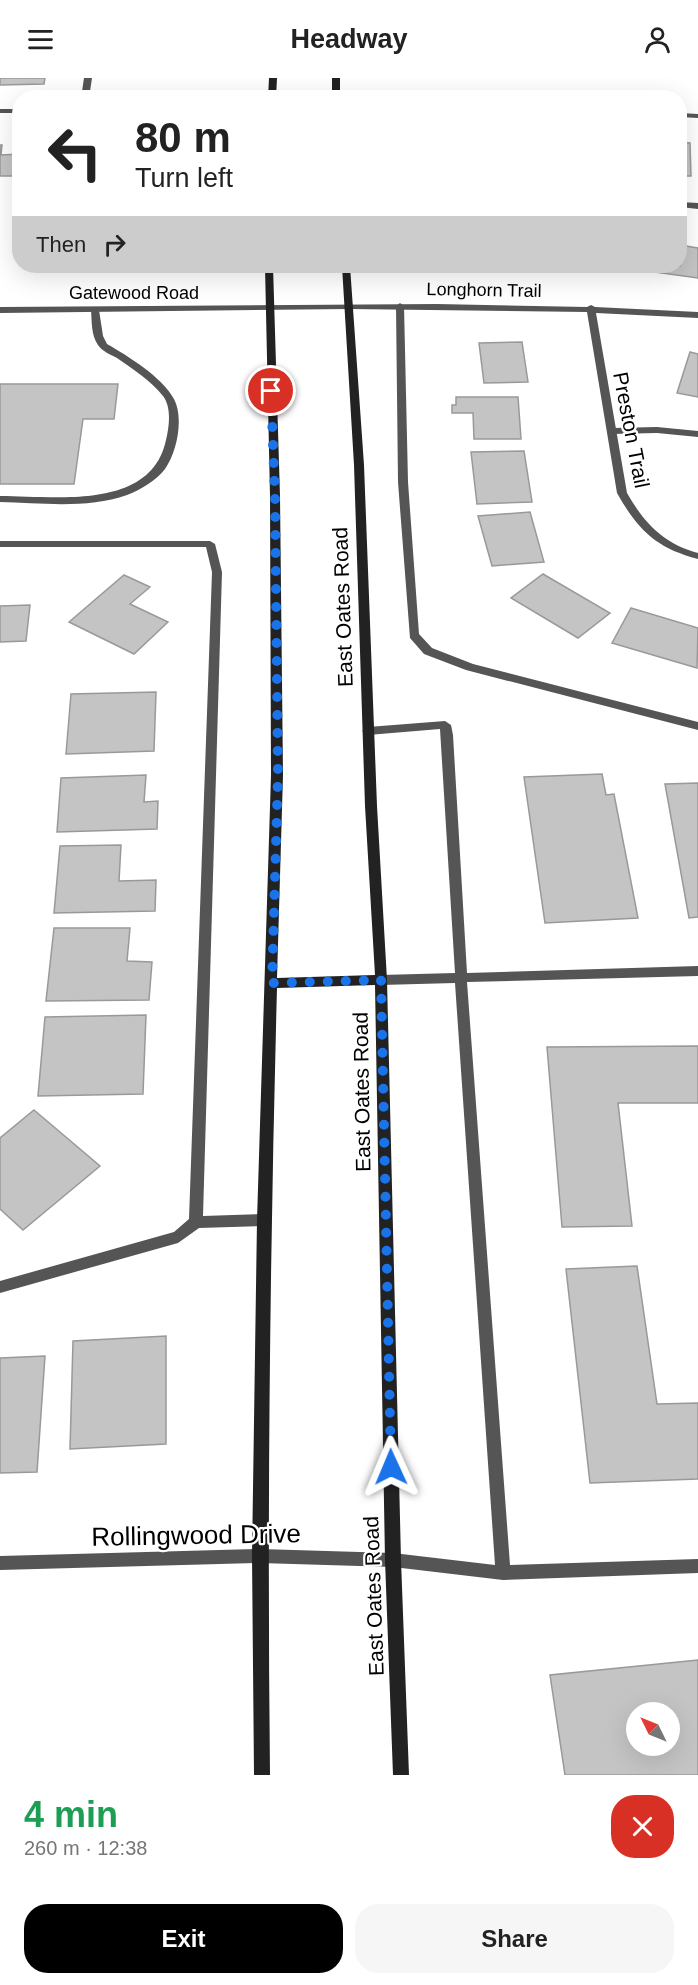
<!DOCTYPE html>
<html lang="en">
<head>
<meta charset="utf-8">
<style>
  :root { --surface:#fff; --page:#f6f6f6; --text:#222; --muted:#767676; --accent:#000 }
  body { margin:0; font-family:Helvetica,sans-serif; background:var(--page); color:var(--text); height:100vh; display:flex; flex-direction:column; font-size:22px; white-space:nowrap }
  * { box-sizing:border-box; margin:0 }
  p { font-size:20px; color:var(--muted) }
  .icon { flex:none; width:33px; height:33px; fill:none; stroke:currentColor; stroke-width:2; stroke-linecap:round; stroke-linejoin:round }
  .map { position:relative; height:1697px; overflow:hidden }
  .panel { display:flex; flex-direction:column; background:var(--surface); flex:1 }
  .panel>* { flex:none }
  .top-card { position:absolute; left:12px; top:12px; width:675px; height:183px; border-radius:24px; box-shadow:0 6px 24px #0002; background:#fff; color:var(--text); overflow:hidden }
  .needle { width:39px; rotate:313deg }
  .buttons { position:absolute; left:626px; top:1624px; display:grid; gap:12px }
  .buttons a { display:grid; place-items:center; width:54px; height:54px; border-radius:50%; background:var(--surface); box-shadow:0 6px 24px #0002; font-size:30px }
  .pin { position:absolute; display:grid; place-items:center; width:51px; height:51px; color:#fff; margin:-26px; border:3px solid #fff; border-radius:50%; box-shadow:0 2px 6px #0007 }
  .me { position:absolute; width:66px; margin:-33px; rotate:359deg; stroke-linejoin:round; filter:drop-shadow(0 0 4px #0008) }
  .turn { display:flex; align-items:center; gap:21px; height:126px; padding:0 24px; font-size:27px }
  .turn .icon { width:78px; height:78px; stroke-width:2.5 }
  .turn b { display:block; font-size:42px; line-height:51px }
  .then { display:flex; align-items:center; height:57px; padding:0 24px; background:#0003; gap:12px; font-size:22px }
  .round { display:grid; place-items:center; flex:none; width:63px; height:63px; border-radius:24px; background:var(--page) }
  .head { display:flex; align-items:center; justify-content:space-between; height:102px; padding:0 24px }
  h1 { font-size:36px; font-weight:700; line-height:45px; color:#1e9e55 }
  .action { display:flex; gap:12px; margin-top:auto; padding:12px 24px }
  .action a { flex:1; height:69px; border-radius:24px; background:var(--accent); color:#fff; font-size:24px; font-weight:700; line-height:69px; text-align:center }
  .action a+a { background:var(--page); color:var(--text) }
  header { display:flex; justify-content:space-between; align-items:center; height:78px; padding:0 24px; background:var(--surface); font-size:27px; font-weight:700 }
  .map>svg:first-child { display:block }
</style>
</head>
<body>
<header><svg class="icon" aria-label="menu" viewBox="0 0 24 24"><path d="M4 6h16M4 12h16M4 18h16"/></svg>Headway<svg class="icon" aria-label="person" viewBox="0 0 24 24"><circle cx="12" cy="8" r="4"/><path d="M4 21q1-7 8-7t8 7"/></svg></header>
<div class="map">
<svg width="698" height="1697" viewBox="0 0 698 1697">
  <rect width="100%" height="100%" fill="#fff"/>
  <path fill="#c4c4c4" stroke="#999" stroke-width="1.5" fill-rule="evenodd" d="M 0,0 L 45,0 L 44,6 L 0,7 Z
    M 680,64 L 690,65 L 691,98 L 680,98 Z
    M 0,67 L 2,67 L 1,77 L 20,76 L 20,98 L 0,98 Z
    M 680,167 L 698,170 L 698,200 L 654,194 L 656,188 L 680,188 Z
    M 491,188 L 556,188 L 556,190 L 491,190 Z
    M 574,188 L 641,188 L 641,194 L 574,191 Z
    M 522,264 L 528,304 L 484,305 L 479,265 Z
    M 690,274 L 698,276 L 698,319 L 677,315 Z
    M 0,306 L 118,306 L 114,341 L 83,341 L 74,406 L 0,406 Z
    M 456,319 L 518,319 L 521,361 L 474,361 L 473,335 L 452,335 L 452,327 L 456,327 Z
    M 524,373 L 532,424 L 477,426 L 471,374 Z
    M 530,434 L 544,484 L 492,488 L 478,438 Z
    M 543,496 L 610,535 L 578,560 L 511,520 Z
    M 124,497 L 150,509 L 130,526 L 168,544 L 134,576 L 69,544 Z
    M 30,527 L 26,563 L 0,564 L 0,528 Z
    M 631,530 L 698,550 L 697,590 L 612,565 Z
    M 156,614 L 154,673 L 66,676 L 71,616 Z
    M 602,696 L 606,717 L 614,716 L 638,840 L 545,845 L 524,699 Z
    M 146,697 L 144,724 L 158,723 L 157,751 L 57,754 L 61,700 Z
    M 698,705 L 698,839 L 689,840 L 665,706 Z
    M 121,767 L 119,803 L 156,802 L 155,833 L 54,835 L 60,768 Z
    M 54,850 L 130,850 L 127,883 L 152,884 L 149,922 L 46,923 Z
    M 146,937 L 143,1016 L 38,1018 L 45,939 Z
    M 698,968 L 698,1025 L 618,1025 L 632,1148 L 562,1149 L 547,969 Z
    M 34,1032 L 100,1088 L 23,1152 L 0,1131 L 0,1060 Z
    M 637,1188 L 657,1326 L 698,1325 L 698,1401 L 590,1405 L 566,1191 Z
    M 166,1258 L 166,1366 L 70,1371 L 73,1263 Z
    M 45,1278 L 37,1394 L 0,1395 L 0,1280 Z
    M 698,1582 L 698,1697 L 565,1697 L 550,1597 ZM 636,1635 L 669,1635 L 669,1668 L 636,1668 Z"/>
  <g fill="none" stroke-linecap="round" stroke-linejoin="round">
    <path fill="#555" fill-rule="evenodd" d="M 680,124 L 698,125 L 698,131 L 680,129 Z
      M 400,225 L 404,228 L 408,404 L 419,556 L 432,570 L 473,586 L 698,644 L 698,652 L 466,592 L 424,576 L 410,560 L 398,404 L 396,228 Z
      M 95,229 L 99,232 L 103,258 L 107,266 C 128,278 162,299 174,321 C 184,340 177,374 165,391 C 157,402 140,412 127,417 C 88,431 41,425 0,424 L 0,418 C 55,418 151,433 166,362 C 169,349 172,330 163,318 C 151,303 133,291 117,280 C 111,277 102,273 98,267 C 91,257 92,244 91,232 Z
      M 657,349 L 698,353 L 698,359 L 657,355 L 612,356 L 607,353 L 612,350 Z
      M 0,463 L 210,463 L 215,466 L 222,494 L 203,1138 L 264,1136 L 269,1138 L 271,1142 L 269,1146 L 264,1148 L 199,1150 L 178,1165 L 0,1215 L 0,1203 L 174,1154 L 189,1141 L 212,494 L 206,469 L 0,469 Z
      M 445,643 L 451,647 L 453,657 L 467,895 L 698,888 L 698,898 L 467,904 L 510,1487 L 698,1481 L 698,1495 L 503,1502 L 393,1489 L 388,1487 L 385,1482 L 388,1477 L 393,1475 L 495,1487 L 455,905 L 381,907 L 377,905 L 375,902 L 377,899 L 381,897 L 455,895 L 440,651 L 368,657 L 362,653 L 368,649 Z"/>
    <path fill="#555" fill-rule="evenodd" d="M 84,0 L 92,0 L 89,20 L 81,20 Z
      M 0,31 L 20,31 L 20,35 L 0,35 Z
      M 680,35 L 698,36 L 698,40 L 680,39 Z
      M 437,226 L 587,229 L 591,227 L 595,229 L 698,234 L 698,240 L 596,235 L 627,415 C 644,445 664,466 698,475 L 698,481 C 656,470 638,452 617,415 L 587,234 L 349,231 L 0,235 L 0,229 Z
      M 260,1471 L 393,1475 L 398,1477 L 401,1482 L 398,1487 L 393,1489 L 260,1485 L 0,1492 L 0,1478 Z"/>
    <path fill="#222" fill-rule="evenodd" d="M 269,0 L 277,0 L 276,20 L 268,20 Z
      M 332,0 L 340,0 L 340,20 L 332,20 Z
      M 265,188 L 273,188 L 280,418 L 283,697 L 277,900 L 375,897 L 365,728 L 354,387 L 342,188 L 350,188 L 364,387 L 377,728 L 387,902 L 401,1482 L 409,1697 L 393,1697 L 385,1482 L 375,907 L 277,910 C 270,1172 267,1434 270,1697 L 254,1697 L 252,1478 L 257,1142 L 271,697 L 270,418 Z"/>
  </g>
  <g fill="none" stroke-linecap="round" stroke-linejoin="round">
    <path stroke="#1a73e8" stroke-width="10" stroke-dasharray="0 18" d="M 271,313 L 275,418 L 278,697 L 272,905 L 381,902 L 391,1389"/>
  </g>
  <g text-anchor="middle" stroke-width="4.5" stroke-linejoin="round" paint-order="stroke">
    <g font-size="18" fill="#000" stroke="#fff">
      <text transform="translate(484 212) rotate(1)" y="6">Longhorn Trail</text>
      <text x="134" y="221">Gatewood Road</text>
    </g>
    <g font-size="21" fill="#000" stroke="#fff">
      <text transform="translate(631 352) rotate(79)" y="7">Preston Trail</text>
      <text transform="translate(343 529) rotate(-92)" y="7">East Oates Road</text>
      <text transform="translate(362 1014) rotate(-91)" y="7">East Oates Road</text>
      <text transform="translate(374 1518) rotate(-92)" y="7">East Oates Road</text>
    </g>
    <g font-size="26" fill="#000" stroke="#fff">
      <text transform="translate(196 1457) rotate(-1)" y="9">Rollingwood Drive</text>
    </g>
  </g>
</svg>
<div class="buttons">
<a><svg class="needle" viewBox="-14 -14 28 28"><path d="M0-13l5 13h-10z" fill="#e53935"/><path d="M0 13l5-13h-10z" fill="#767676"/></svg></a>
</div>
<div class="pin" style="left:271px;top:313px;background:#d93025"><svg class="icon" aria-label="arrive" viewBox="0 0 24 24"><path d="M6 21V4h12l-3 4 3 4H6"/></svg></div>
<svg class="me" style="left:391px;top:1389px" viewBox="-20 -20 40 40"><path d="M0-17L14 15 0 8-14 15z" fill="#1a73e8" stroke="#fff" stroke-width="4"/></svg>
<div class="top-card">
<div class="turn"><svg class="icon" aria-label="left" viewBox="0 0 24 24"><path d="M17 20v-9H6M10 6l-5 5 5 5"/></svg><div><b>80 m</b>Turn left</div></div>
<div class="then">Then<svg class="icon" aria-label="right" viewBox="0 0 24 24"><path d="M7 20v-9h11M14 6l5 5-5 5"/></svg></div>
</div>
</div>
<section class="panel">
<div class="head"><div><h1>4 min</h1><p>260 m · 12:38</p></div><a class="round" style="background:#d93025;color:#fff"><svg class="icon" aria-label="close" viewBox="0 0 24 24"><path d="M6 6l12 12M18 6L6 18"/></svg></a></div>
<div class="action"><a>Exit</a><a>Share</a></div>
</section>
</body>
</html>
